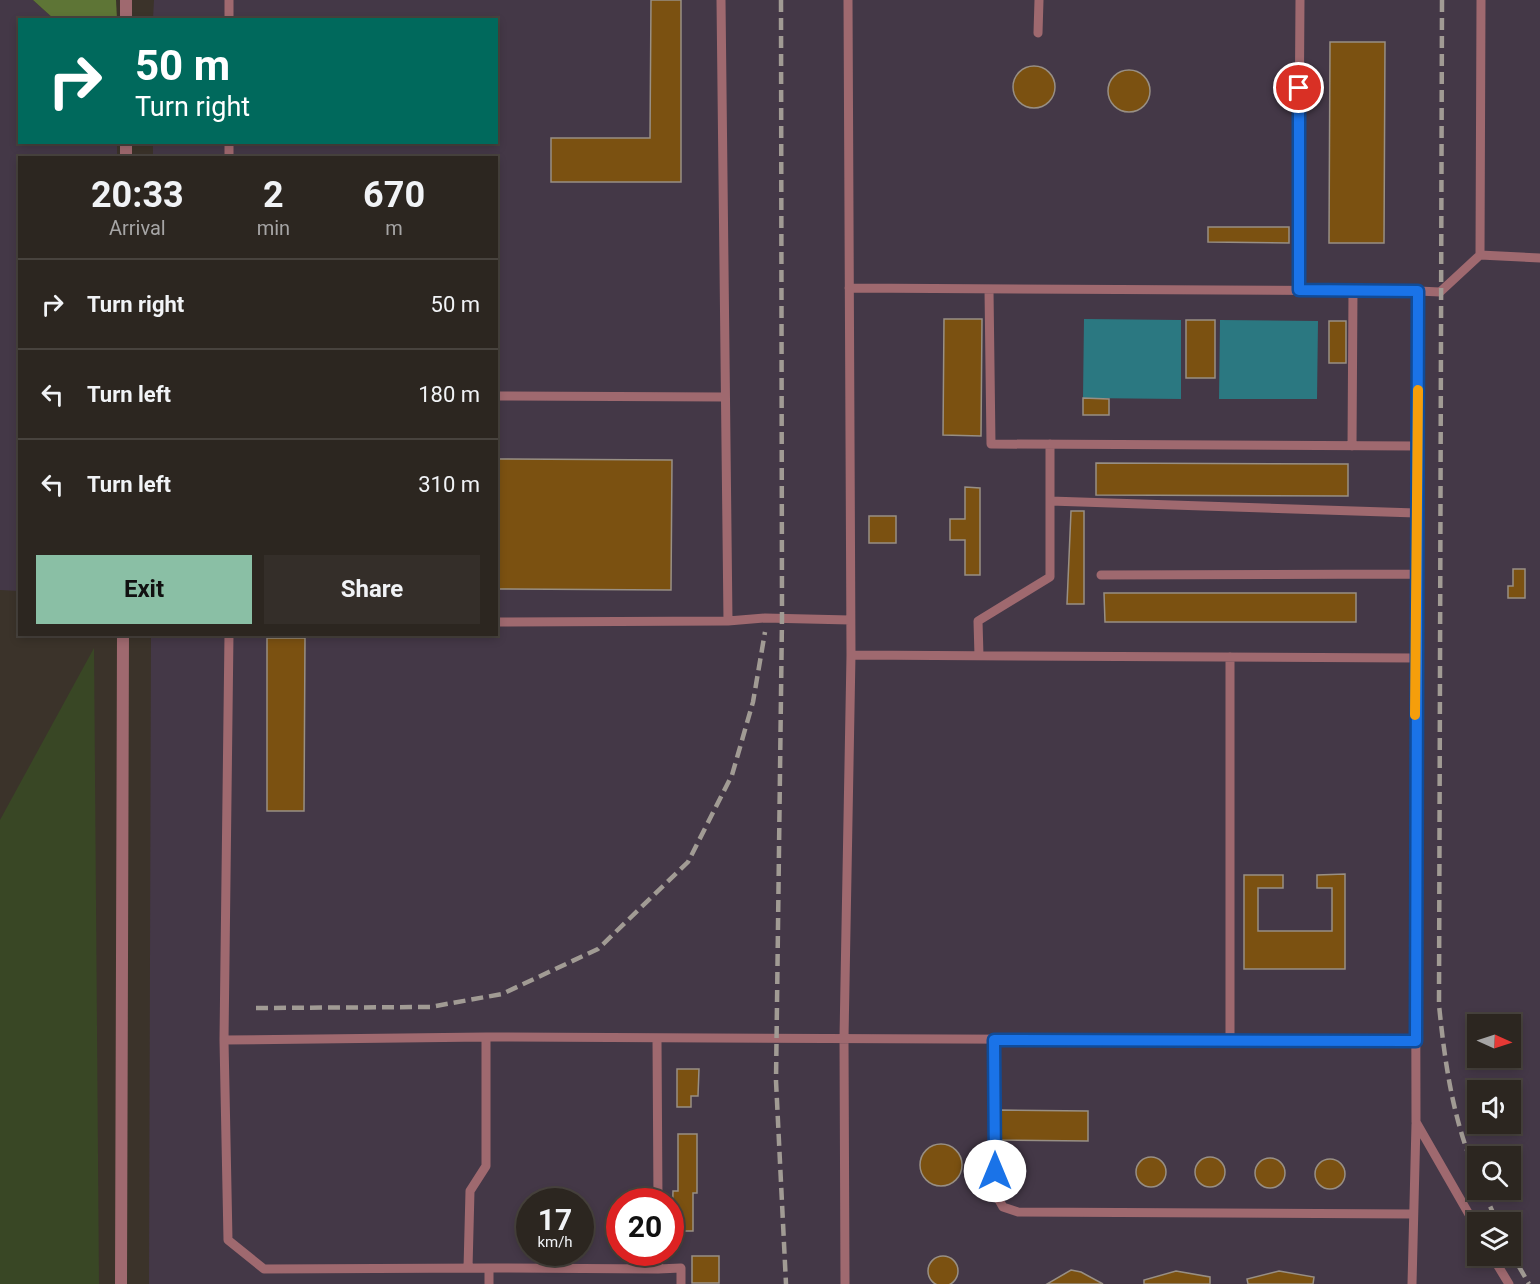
<!DOCTYPE html>
<html lang="en">
<head>
<meta charset="utf-8">
<style>
  :root { --surface:#2c2620; --page:#342e29; --text:#f1f3f6; --muted:#a6a5a5; --line:#48433e; --accent:#8abfa5 }
  body { margin:0; font-family:Roboto,sans-serif; background:var(--page); color:var(--text); height:100vh; display:flex; flex-direction:column; font-size:22px; white-space:nowrap }
  * { box-sizing:border-box; margin:0 }
  p { font-size:20px; color:var(--muted) }
  .icon { flex:none; width:33px; height:33px; fill:none; stroke:currentColor; stroke-width:2; stroke-linecap:round; stroke-linejoin:round }
  .map { position:relative; flex:1; overflow:hidden }
  .sheet { position:absolute; left:18px; top:156px; width:480px; height:480px; display:flex; flex-direction:column; background:var(--surface); border-radius:0px; box-shadow:0 3px 9px #0003,0 0 0 2px var(--line) }
  .sheet>* { flex:none }
  .hud { position:absolute; left:18px; top:18px; width:480px; height:126px; border-radius:0px; box-shadow:0 3px 9px #0003,0 0 0 2px var(--line); background:#00695c; color:#fff; overflow:hidden }
  .needle { width:39px; rotate:93deg }
  .fabs { position:absolute; left:1467px; top:1014px; display:grid; gap:12px }
  .fabs a { display:grid; place-items:center; width:54px; height:54px; border-radius:0px; background:var(--surface); box-shadow:0 3px 9px #0003,0 0 0 2px var(--line); font-size:30px }
  .speed { position:absolute; left:516px; top:1188px; display:flex; gap:12px; font-size:30px; font-weight:700; text-align:center }
  .speed>* { display:grid; place-content:center; width:78px; height:78px; border-radius:50%; background:var(--surface); box-shadow:0 3px 9px #0003,0 0 0 2px var(--line); line-height:1 }
  .speed small { font-size:15px; font-weight:400 }
  .speed .limit { border:9px solid #d22; background:#fff; color:#111 }
  .pin { position:absolute; display:grid; place-items:center; width:51px; height:51px; color:#fff; margin:-26px; border:3px solid #fff; border-radius:50%; box-shadow:0 2px 6px #0007 }
  .me { position:absolute; width:66px; margin:-33px; rotate:0deg; stroke-linejoin:round; filter:drop-shadow(0 0 4px #0008) }
  .turn { display:flex; align-items:center; gap:21px; height:126px; padding:0 18px; font-size:27px }
  .turn .icon { width:78px; height:78px; stroke-width:2.5 }
  .turn b { display:block; font-size:42px; line-height:51px }
  .eta { display:flex; justify-content:space-evenly; align-items:center; height:102px; text-align:center }
  .eta b { font-size:36px; font-weight:700; line-height:42px }
  .cta { display:flex; gap:12px; margin-top:auto; padding:12px 18px }
  .cta a { flex:1; height:69px; border-radius:0px; background:var(--accent); color:#111; font-size:24px; font-weight:700; line-height:69px; text-align:center }
  .cta a+a { background:var(--page); color:var(--text) }
  ul { padding:0; list-style:none }
  li { display:flex; align-items:center; gap:18px; height:90px; padding:0 18px; border-top:2px solid var(--line) }
  li div { flex:1 }
  li b { display:block; font-size:22px }
  li em { font-style:normal }
  .map>svg:first-child { display:block }
</style>
</head>
<body>
<div class="map">
<svg width="1540" height="1284" viewBox="0 0 1540 1284">
  <rect width="100%" height="100%" fill="#3b332a"/>
  <path fill="#443847" fill-rule="evenodd" d="M 0,0 L 33,0 L 54,19 L 20,20 L 20,142 L 117,143 L 117,157 L 20,158 L 20,591 L 0,590 Z
    M 154,0 L 1540,0 L 1540,1284 L 149,1284 L 151,635 L 496,634 L 496,158 L 153,157 L 153,142 L 496,142 L 496,20 L 153,19 ZM 1478,1024 L 1510,1024 L 1510,1058 L 1478,1058 ZM 1478,1090 L 1510,1090 L 1510,1124 L 1478,1124 ZM 1478,1156 L 1510,1156 L 1510,1190 L 1478,1190 ZM 530,1202 L 580,1202 L 580,1252 L 530,1252 ZM 620,1202 L 670,1202 L 670,1252 L 620,1252 ZM 1478,1222 L 1510,1222 L 1510,1256 L 1478,1256 Z"/>
  <path fill="#394725" d="M 94,648 L 99,1284 L 0,1284 L 0,820 Z"/>
  <path fill="#5e7536" d="M 33,0 L 116,0 L 117,19 L 54,19 Z"/>
  <path fill="#2b7881" d="M 1084,319 L 1181,320 L 1181,399 L 1083,398 Z
    M 1220,320 L 1318,321 L 1317,399 L 1219,399 Z"/>
  <path fill="#7b5111" stroke="#988f84" stroke-width="1.5" d="M 651,0 L 681,0 L 681,182 L 551,182 L 551,138 L 650,138 Z
    M 1330,42 L 1385,42 L 1384,243 L 1329,243 Z
    M1013 87a21 21 0 1 1 42 0a21 21 0 1 1-42 0Z
    M1108 91a21 21 0 1 1 42 0a21 21 0 1 1-42 0Z
    M 1208,227 L 1289,227 L 1289,243 L 1208,242 Z
    M 944,319 L 982,319 L 981,436 L 943,435 Z
    M 1186,320 L 1215,320 L 1215,378 L 1186,378 Z
    M 1329,321 L 1346,321 L 1346,363 L 1329,363 Z
    M 1083,398 L 1109,399 L 1109,415 L 1083,415 Z
    M 496,459 L 672,460 L 671,590 L 496,589 Z
    M 1096,463 L 1348,464 L 1348,496 L 1096,495 Z
    M 965,487 L 980,488 L 980,575 L 965,575 L 965,540 L 950,540 L 950,519 L 965,519 Z
    M 1071,511 L 1084,511 L 1084,604 L 1067,604 Z
    M 869,516 L 896,516 L 896,543 L 869,543 Z
    M 1513,569 L 1525,569 L 1525,598 L 1508,598 L 1508,586 L 1513,586 Z
    M 1104,593 L 1356,593 L 1356,622 L 1105,622 Z
    M 267,638 L 305,638 L 304,811 L 267,811 Z
    M 1345,874 L 1345,969 L 1244,969 L 1244,875 L 1283,875 L 1283,888 L 1258,888 L 1258,931 L 1332,931 L 1332,888 L 1317,888 L 1317,875 Z
    M 677,1069 L 699,1069 L 698,1096 L 691,1096 L 691,1107 L 677,1107 Z
    M 1001,1110 L 1088,1111 L 1088,1141 L 1001,1140 Z
    M 678,1134 L 697,1134 L 697,1193 L 693,1193 L 693,1231 L 672,1231 L 673,1191 L 678,1191 Z
    M920 1165a21 21 0 1 1 42 0a21 21 0 1 1-42 0Z
    M1136 1172a15 15 0 1 1 30 0a15 15 0 1 1-30 0Z
    M1195 1172a15 15 0 1 1 30 0a15 15 0 1 1-30 0Z
    M1255 1173a15 15 0 1 1 30 0a15 15 0 1 1-30 0Z
    M1315 1174a15 15 0 1 1 30 0a15 15 0 1 1-30 0Z
    M 692,1256 L 719,1256 L 719,1283 L 692,1283 Z
    M928 1271a15 15 0 1 1 30 0a15 15 0 1 1-30 0Z
    M 1071,1270 L 1081,1272 L 1103,1284 L 1047,1284 Z
    M 1176,1271 L 1210,1277 L 1210,1284 L 1144,1284 L 1144,1280 Z
    M 1279,1271 L 1314,1277 L 1313,1284 L 1248,1284 L 1247,1279 Z"/>
  <g fill="none" stroke-linecap="round" stroke-linejoin="round">
    <path stroke="#9f696f" stroke-width="9" d="M 229,0 L 229,20
      M 721,0 L 728,621
      M 1038,33 L 1039,0
      M 229,142 L 229,158
      M 1480,255 L 1540,258
      M 849,288 L 1418,291
      M 989,290 L 991,444 L 1417,446
      M 1298,290 L 1300,0
      M 496,396 L 724,397
      M 1352,446 L 1353,290
      M 1050,501 L 1416,513
      M 1101,575 L 1416,574
      M 496,622 L 728,621 L 765,618 L 850,620
      M 229,634 L 224,1040 L 486,1037 L 1416,1041
      M 851,655 L 1415,658
      M 979,656 L 978,621 L 1050,577 L 1050,444
      M 1230,657 L 1230,1042
      M 657,1039 L 658,1202
      M 224,1040 L 228,1240 L 264,1269 L 489,1268 L 489,1284
      M 994,1040 L 995,1193 L 1003,1207 L 1018,1212 L 1413,1214
      M 1478,1230 L 1416,1122 L 1415,658 L 1418,291 L 1440,292 L 1480,255 L 1481,0
      M 1492,1256 L 1509,1284
      M 468,1268 L 470,1191 L 486,1166 L 486,1037
      M 489,1268 L 658,1269 L 658,1252
      M 658,1269 L 681,1268 L 681,1284
      M 845,1284 L 844,1038 L 851,655 L 848,0
      M 1412,1284 L 1416,1124"/>
    <path stroke="#9f696f" stroke-width="12" d="M 126,20 L 126,0
      M 126,158 L 126,142
      M 121,1284 L 123,634"/>
    <path stroke="#a19b94" stroke-width="4.5" stroke-dasharray="12 6" stroke-linecap="butt" d="M 781,0 L 782,618 L 776,1081 L 786,1284
      M 1442,0 L 1439,1005 C 1445,1064 1453,1122 1478,1178
      M 256,1008 L 430,1007 L 502,994 L 598,949 L 688,862 L 732,775 L 753,702 L 765,632
      M 1483,1190 L 1497,1222
      M 1510,1251 L 1529,1284"/>
  </g>
  <g fill="none" stroke-linecap="round" stroke-linejoin="round">
    <defs>
      <path id="route" d="M 995,1171 L 994,1040 L 1416,1041 L 1418,291 L 1299,290 L 1299,88"/>
    </defs>
    <use href="#route" stroke="#114b97" stroke-width="15"/>
    <use href="#route" stroke="#1a73e8" stroke-width="10"/>
    <path stroke="#f59e0b" stroke-width="10" d="M 1415,715 L 1418,390"/>
  </g>
</svg>
<div class="fabs">
<a><svg class="needle" viewBox="-14 -14 28 28"><path d="M0-13l5 13h-10z" fill="#e53935"/><path d="M0 13l5-13h-10z" fill="#a6a5a5"/></svg></a>
<a><svg class="icon" aria-label="sound" viewBox="0 0 24 24"><path d="M4 9h4l5-4v14l-5-4H4zM17 9q2 3 0 6"/></svg></a>
<a><svg class="icon" aria-label="search" viewBox="0 0 24 24"><circle cx="10" cy="10" r="6"/><path d="M15 15l6 6"/></svg></a>
<a><svg class="icon" aria-label="layers" viewBox="0 0 24 24"><path d="M12 4l9 5-9 5-9-5zM3 14l9 5 9-5"/></svg></a>
</div>
<div class="speed"><div>17<small>km/h</small></div><div class="limit">20</div></div>
<div class="pin" style="left:1299px;top:88px;background:#d93025"><svg class="icon" aria-label="arrive" viewBox="0 0 24 24"><path d="M6 21V4h12l-3 4 3 4H6"/></svg></div>
<svg class="me" style="left:995px;top:1171px" viewBox="-20 -20 40 40"><circle r="19" fill="#fff"/><path d="M0-13L10 11 0 6-10 11z" fill="#1a73e8"/></svg>
<div class="hud">
<div class="turn"><svg class="icon" aria-label="right" viewBox="0 0 24 24"><path d="M7 20v-9h11M14 6l5 5-5 5"/></svg><div><b>50 m</b>Turn right</div></div>
</div>
<section class="sheet">
<div class="eta">
<div><b>20:33</b><p>Arrival</p></div>
<div><b>2</b><p>min</p></div>
<div><b>670</b><p>m</p></div>
</div>
<ul>
<li><svg class="icon" aria-label="right" viewBox="0 0 24 24"><path d="M7 20v-9h11M14 6l5 5-5 5"/></svg><div><b>Turn right</b></div><em>50 m</em></li>
<li><svg class="icon" aria-label="left" viewBox="0 0 24 24"><path d="M17 20v-9H6M10 6l-5 5 5 5"/></svg><div><b>Turn left</b></div><em>180 m</em></li>
<li><svg class="icon" aria-label="left" viewBox="0 0 24 24"><path d="M17 20v-9H6M10 6l-5 5 5 5"/></svg><div><b>Turn left</b></div><em>310 m</em></li>
</ul>
<div class="cta"><a>Exit</a><a>Share</a></div>
</section>
</div>
</body>
</html>
